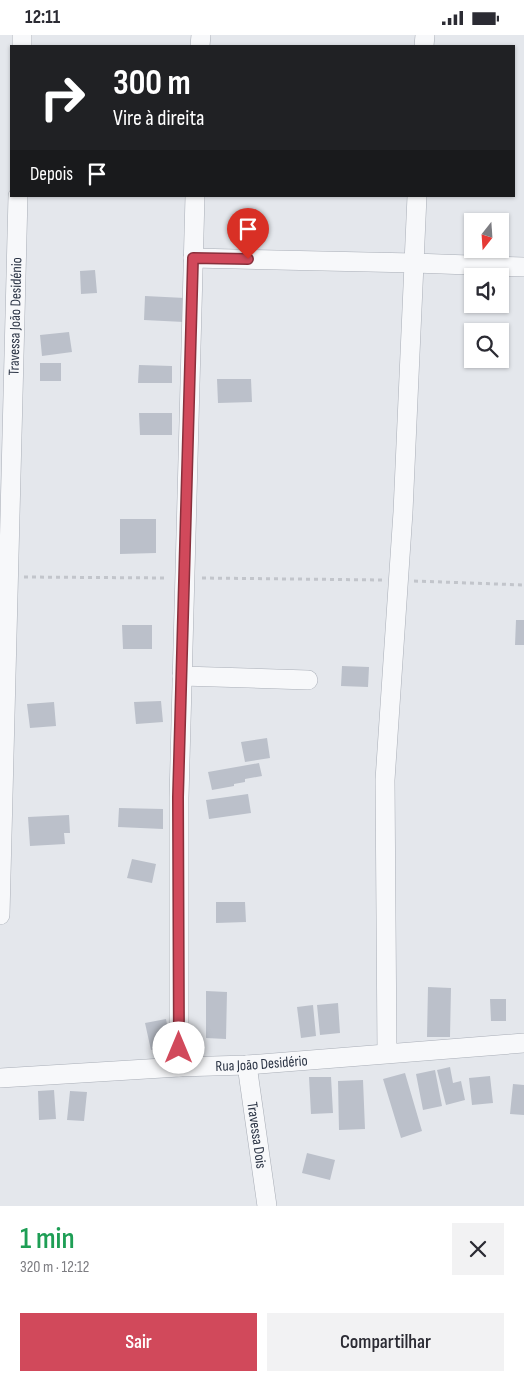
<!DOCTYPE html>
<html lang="pt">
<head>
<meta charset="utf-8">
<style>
  :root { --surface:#fff; --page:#f2f2f3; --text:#2b2b33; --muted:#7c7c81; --accent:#d1495b }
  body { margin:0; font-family:"Sofia Sans Condensed",sans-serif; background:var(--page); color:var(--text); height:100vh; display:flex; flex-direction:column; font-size:19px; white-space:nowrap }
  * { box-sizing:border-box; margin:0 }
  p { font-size:16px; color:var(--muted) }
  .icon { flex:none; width:28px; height:28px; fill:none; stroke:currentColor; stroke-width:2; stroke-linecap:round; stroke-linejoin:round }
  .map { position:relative; height:1171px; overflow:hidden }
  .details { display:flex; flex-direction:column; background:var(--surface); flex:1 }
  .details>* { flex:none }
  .guide { position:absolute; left:10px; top:10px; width:505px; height:152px; border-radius:0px; box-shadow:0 1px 4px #0004; background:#202124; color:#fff; overflow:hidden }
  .needle { width:32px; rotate:197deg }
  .fabs { position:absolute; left:464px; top:178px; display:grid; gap:10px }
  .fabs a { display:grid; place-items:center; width:45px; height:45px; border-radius:0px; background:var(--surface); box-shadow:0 1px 4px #0004; font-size:25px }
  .pin { position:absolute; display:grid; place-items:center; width:42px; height:42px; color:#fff; margin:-51px -21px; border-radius:50% 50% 50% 0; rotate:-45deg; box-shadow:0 0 5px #0007 }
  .pin .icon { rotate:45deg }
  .me { position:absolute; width:55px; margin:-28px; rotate:0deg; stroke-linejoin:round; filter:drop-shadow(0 0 4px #0008) }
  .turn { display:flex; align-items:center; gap:18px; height:105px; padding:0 20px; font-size:22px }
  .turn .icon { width:65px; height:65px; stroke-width:2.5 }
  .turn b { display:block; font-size:35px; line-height:42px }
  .then { display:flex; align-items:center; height:48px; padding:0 20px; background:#0003; gap:10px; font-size:19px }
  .round { display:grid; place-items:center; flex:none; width:52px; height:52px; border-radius:0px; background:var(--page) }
  .overview { display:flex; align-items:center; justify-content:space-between; height:85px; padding:0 20px }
  h1 { font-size:30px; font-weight:600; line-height:38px; color:#1e9e55 }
  .action { display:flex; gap:10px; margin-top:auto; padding:10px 20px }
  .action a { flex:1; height:58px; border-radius:0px; background:var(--accent); color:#fff; font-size:20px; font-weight:600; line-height:58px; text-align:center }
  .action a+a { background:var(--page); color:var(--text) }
  .status { display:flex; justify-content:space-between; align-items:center; height:35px; padding:0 25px; background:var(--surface); direction:ltr }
  .status svg { height:14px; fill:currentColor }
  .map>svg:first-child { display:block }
</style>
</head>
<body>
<div class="status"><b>12:11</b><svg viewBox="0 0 49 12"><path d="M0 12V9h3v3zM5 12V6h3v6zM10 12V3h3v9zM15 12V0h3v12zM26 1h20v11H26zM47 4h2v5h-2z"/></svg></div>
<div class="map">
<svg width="524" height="1171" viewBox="0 0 524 1171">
  <rect width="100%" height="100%" fill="#e4e7ec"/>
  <path fill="#bbc0ca" d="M 95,235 L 97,258 L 81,259 L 80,236 Z
    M 145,261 L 185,263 L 184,287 L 144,285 Z
    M 69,297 L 72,317 L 42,321 L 40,300 Z
    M 40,328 L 61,328 L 61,346 L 40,346 Z
    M 139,330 L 172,331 L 172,348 L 138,348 Z
    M 217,344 L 251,344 L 252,367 L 218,368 Z
    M 139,378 L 172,378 L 172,400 L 140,400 Z
    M 120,484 L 156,484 L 156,518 L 120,519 Z
    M 516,585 L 524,585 L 524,610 L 515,610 Z
    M 122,590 L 152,590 L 152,614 L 123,614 Z
    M 342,631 L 369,632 L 368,652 L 341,651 Z
    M 161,666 L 163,687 L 136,689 L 134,667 Z
    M 54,667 L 56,691 L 30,693 L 27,669 Z
    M 267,703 L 270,723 L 245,727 L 241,707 Z
    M 259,728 L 262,741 L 245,744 L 245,747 L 234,749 L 234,751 L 212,755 L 208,737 Z
    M 248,759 L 251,778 L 209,784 L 206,765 Z
    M 119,773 L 163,774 L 163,794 L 118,792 Z
    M 69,780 L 70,798 L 64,798 L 65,809 L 30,811 L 28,782 Z
    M 132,824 L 156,829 L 152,848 L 127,843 Z
    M 216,867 L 245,867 L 246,887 L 216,888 Z
    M 428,952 L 451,953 L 450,1002 L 427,1002 Z
    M 206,956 L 227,957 L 226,1004 L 206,1003 Z
    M 490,964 L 506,964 L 506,986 L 491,986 Z
    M 338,968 L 340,998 L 320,1000 L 317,970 Z
    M 313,970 L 316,1001 L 301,1003 L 297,972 Z
    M 166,984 L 171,1011 L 151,1015 L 145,988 Z
    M 450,1032 L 453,1048 L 461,1046 L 465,1065 L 446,1070 L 437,1035 Z
    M 435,1035 L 442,1071 L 423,1075 L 416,1039 Z
    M 405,1038 L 422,1096 L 401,1103 L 383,1044 Z
    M 490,1041 L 493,1068 L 472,1070 L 469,1043 Z
    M 309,1042 L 331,1042 L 333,1078 L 311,1079 Z
    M 363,1045 L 365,1094 L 339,1095 L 338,1046 Z
    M 513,1049 L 524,1050 L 524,1080 L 510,1079 Z
    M 54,1055 L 56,1084 L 39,1085 L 38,1056 Z
    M 70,1056 L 87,1057 L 84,1086 L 67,1085 Z
    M 307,1118 L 335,1125 L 330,1145 L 302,1138 Z"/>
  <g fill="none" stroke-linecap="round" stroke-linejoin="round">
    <defs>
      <g id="street">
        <path d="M 22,11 L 22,0"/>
        <path d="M 200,11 L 201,0"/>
        <path d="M 424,11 L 425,0"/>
        <path d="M 193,223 L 414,228 L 524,232"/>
        <path d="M 182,641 L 308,645"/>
        <path id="s1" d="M 0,880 L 18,161"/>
        <path d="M 387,1018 L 385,745 L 403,477 L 417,161"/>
        <path id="s2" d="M 247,1030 L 267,1171"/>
        <path d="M 179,1032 L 179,763 L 195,161"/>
        <path id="s3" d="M 0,1043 L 179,1032 L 247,1030 L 524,1008"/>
      </g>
    </defs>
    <use href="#street" stroke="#a9aeb7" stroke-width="20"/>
    <path stroke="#c2c5cb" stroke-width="3" stroke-dasharray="4 4" stroke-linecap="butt" d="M 24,542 L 168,543
      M 202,543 L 383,545
      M 414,546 L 524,550"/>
    <use href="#street" stroke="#f7f8fa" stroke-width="19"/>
  </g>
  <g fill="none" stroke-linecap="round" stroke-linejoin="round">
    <defs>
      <path id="route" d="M 179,1013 L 178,762 L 193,223 L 248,224"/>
    </defs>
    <use href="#route" stroke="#882f3b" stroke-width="12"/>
    <use href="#route" stroke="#d1495b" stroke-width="9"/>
  </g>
  <g text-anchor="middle" stroke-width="4" stroke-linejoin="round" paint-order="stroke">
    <g font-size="15" fill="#2b3445" stroke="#f4f6f9">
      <text dy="5" stroke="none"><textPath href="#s1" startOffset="599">Travessa João Desidénio</textPath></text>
      <text dy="5" stroke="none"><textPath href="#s3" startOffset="262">Rua João Desidério</textPath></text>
      <text dy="5" stroke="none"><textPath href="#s2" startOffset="71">Travessa Dois</textPath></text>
    </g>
  </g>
</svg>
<div class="fabs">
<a><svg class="needle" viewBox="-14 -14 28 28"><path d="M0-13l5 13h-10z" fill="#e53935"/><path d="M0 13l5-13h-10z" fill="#7c7c81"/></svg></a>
<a><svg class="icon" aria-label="sound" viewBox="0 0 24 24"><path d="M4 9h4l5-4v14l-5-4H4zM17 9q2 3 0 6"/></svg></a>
<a><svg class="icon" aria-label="search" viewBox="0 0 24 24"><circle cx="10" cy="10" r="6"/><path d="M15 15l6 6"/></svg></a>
</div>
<div class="pin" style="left:248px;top:224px;background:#d93025"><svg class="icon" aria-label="arrive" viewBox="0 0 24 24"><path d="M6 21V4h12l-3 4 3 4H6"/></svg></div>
<svg class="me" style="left:179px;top:1013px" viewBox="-20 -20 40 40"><circle r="19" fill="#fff"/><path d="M0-13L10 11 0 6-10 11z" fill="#d1495b"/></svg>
<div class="guide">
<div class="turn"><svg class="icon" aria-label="right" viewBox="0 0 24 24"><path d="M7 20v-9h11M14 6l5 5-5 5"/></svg><div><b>300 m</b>Vire à direita</div></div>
<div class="then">Depois<svg class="icon" aria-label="arrive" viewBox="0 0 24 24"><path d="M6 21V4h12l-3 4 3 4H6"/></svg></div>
</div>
</div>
<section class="details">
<div class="overview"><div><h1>1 min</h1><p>320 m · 12:12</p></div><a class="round"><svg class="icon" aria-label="close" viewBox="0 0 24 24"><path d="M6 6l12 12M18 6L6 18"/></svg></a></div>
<div class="action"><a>Sair</a><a>Compartilhar</a></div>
</section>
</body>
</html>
